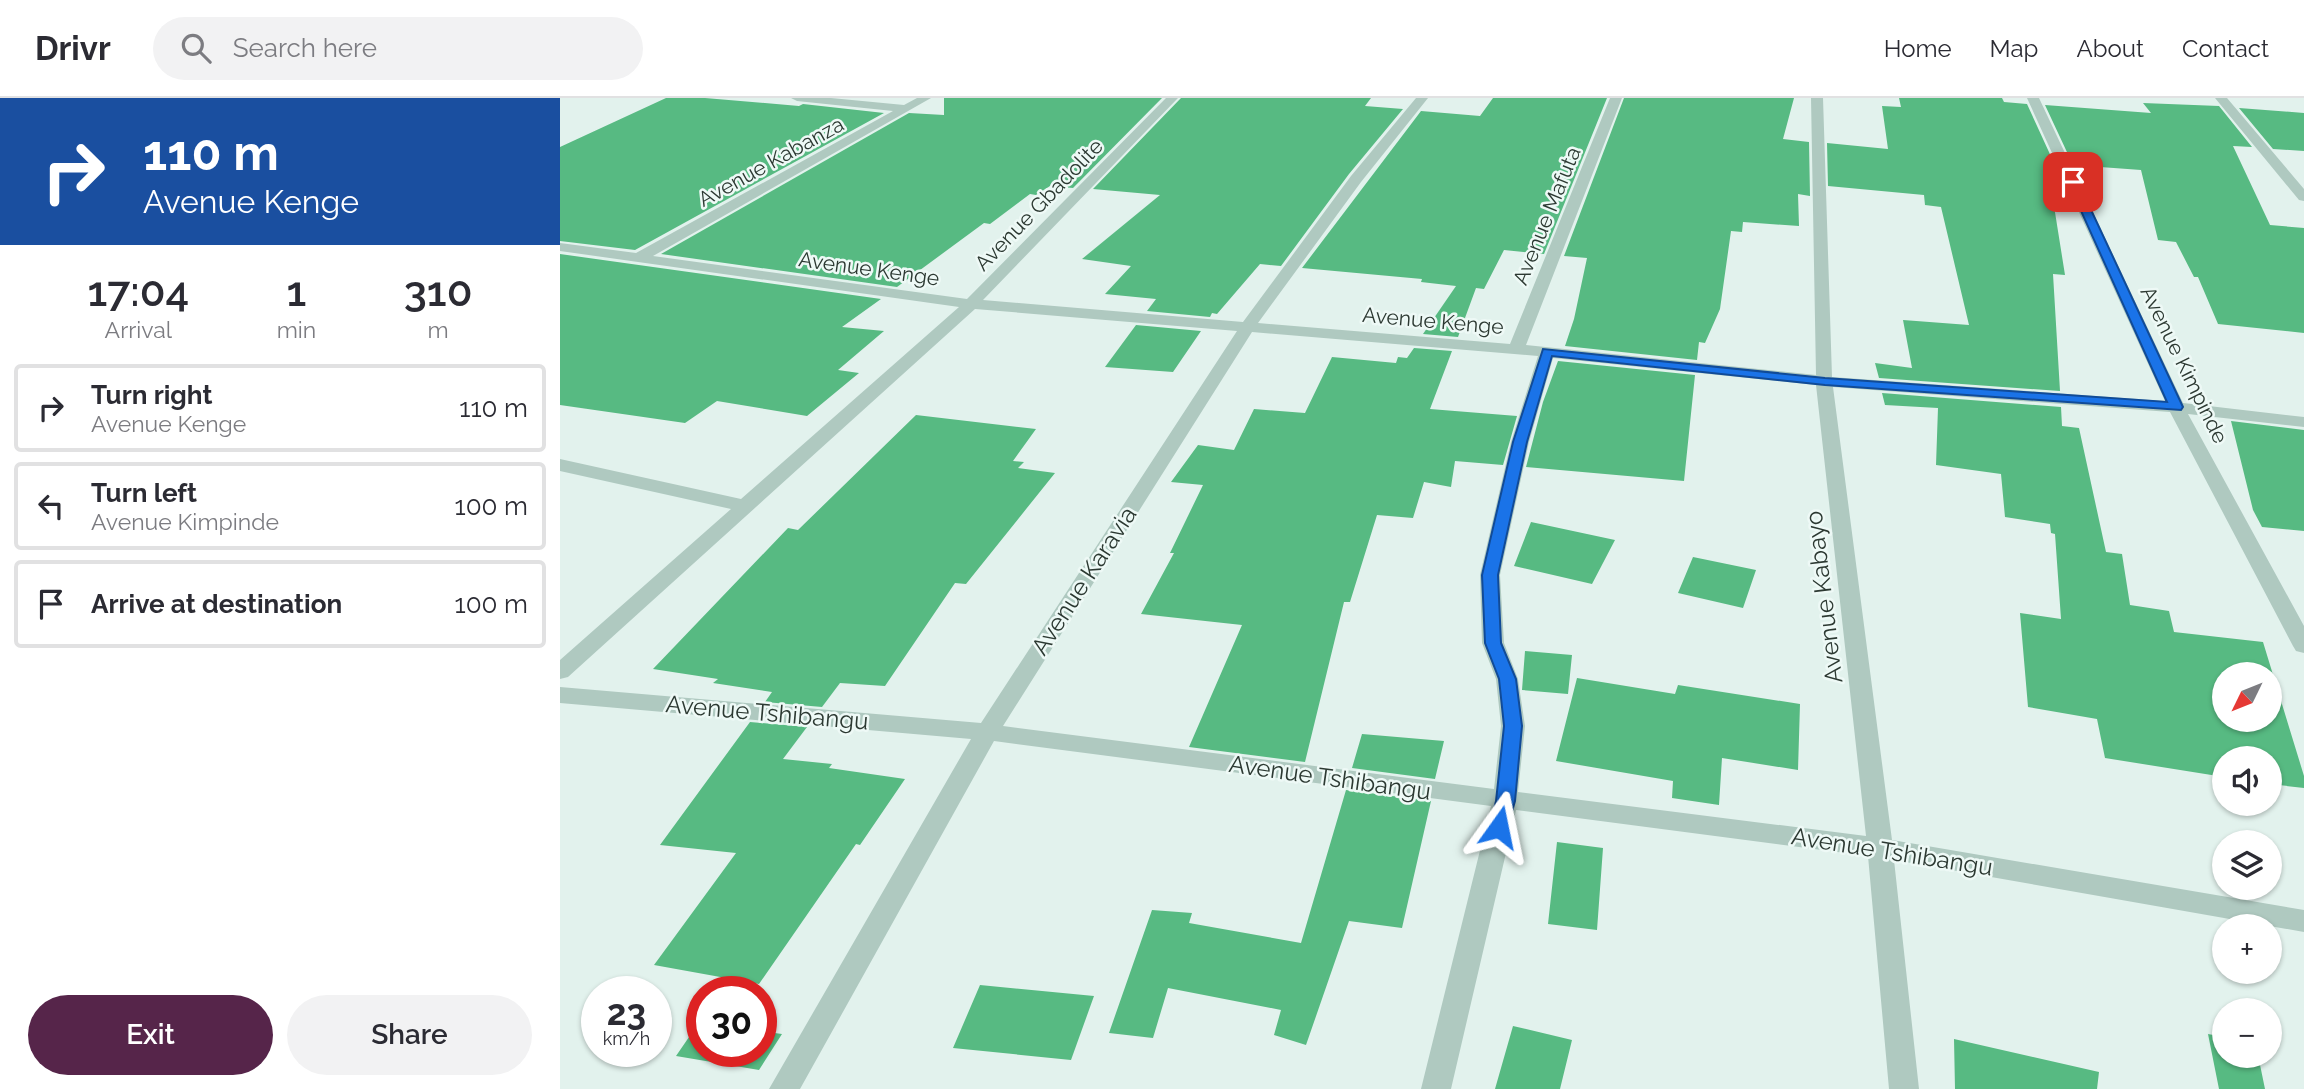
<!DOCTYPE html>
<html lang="en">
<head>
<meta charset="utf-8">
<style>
  :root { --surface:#fff; --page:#f2f2f3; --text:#2b2b33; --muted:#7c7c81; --line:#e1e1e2; --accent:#56254a }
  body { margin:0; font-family:Raleway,sans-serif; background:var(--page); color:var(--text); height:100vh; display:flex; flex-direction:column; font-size:26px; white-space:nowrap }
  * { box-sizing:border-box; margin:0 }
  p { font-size:23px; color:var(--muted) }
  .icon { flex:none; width:38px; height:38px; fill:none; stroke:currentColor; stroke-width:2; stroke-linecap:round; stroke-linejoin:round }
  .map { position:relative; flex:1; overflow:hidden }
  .side { display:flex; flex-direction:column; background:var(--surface); width:560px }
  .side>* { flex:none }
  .banner { background:#1a4fa0; color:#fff; overflow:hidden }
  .needle { width:46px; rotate:227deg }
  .fabs { position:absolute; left:1652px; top:564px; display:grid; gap:14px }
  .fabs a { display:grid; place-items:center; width:70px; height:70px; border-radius:50%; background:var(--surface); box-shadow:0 2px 5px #0004; font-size:35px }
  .speed { position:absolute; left:21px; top:878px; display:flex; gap:14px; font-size:35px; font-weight:700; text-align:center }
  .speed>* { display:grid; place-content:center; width:91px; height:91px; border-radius:50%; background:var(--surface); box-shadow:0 2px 5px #0004; line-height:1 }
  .speed small { font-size:18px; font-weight:400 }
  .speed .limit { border:10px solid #d22; background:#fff; color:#111 }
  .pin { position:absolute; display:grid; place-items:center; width:60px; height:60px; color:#fff; margin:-30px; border-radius:14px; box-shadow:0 4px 10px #0006 }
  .me { position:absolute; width:77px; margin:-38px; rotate:12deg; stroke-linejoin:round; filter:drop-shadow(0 0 5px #0008) }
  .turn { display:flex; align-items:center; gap:24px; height:147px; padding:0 28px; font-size:32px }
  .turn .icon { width:91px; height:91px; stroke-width:2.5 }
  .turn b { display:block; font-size:49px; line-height:60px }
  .eta { display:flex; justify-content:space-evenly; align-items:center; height:119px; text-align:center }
  .eta b { font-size:42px; font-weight:600; line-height:49px }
  .primary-button { display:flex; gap:14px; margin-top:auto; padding:14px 28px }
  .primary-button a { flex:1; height:80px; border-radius:42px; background:var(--accent); color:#fff; font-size:28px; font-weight:600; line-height:80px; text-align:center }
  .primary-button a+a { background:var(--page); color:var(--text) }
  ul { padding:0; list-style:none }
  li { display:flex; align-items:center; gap:21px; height:88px; margin:0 14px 10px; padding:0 14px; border:4px solid var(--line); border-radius:7px }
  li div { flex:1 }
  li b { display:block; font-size:26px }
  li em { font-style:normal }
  header { display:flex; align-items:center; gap:42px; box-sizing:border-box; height:98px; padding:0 35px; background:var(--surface); border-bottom:2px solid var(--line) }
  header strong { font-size:33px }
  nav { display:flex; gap:38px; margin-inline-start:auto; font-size:24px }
  .search { width:490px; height:63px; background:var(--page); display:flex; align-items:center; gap:18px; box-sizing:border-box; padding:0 24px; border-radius:38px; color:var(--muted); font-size:26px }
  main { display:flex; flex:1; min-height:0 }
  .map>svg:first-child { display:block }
</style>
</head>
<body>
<header>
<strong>Drivr</strong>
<div class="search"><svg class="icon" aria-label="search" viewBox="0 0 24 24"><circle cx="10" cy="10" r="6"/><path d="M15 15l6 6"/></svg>Search here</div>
<nav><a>Home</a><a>Map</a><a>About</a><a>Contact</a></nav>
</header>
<main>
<section class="side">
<div class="banner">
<div class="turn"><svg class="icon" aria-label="right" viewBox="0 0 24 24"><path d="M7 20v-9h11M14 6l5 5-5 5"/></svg><div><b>110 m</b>Avenue Kenge</div></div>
</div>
<div class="eta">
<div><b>17:04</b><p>Arrival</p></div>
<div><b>1</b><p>min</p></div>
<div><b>310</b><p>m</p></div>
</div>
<ul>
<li><svg class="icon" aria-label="right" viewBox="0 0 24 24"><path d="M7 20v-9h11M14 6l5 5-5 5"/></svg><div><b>Turn right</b><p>Avenue Kenge</p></div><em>110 m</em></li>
<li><svg class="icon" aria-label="left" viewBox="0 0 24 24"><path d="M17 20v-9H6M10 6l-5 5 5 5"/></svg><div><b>Turn left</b><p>Avenue Kimpinde</p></div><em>100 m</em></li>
<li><svg class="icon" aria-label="arrive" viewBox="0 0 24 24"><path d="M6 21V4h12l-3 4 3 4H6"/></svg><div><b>Arrive at destination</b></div><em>100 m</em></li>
</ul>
<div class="primary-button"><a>Exit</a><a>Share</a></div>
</section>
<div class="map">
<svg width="1744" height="991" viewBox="0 0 1744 991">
  <rect width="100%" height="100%" fill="#e2f2ed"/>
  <path fill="#57ba82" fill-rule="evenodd" d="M 106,0 L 145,0 L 239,8 L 243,6 L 324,15 L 75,152 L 0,143 L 0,49 Z
    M 384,0 L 602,0 L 513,90 L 490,88 L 476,97 L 470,96 L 430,126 L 424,125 L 337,189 L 101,156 L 349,15 L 384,17 Z
    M 621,0 L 811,0 L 805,8 L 843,11 L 789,76 L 721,168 L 700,166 L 657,216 L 652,215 L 650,219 L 587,213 L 596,201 L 545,196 L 571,168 L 522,161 L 600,97 L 533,91 Z
    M 933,0 L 1047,0 L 984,156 L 944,152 L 924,191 L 916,190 L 898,239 L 863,236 L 896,188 L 861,184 L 862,181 L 742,170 L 861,13 L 920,18 Z
    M 1064,0 L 1234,0 L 1223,41 L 1249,44 L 1250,98 L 1238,96 L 1239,128 L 1183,124 L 1182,134 L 1171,133 L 1160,211 L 1145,245 L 1139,244 L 1137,262 L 1005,248 L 1014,221 L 1027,160 L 1004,158 Z
    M 1339,0 L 1442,0 L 1444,4 L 1467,6 L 1494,65 L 1487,64 L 1505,177 L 1493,176 L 1500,293 L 1319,280 L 1315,265 L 1352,270 L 1343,222 L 1409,227 L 1381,109 L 1365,107 L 1364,97 L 1268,88 L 1267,45 L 1328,51 L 1322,8 L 1341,9 Z
    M 1583,5 L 1659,8 L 1692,49 L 1673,48 L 1710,127 L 1744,130 L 1744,235 L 1658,226 L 1638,179 L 1634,179 L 1616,144 L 1598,142 L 1581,72 L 1513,67 L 1485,7 L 1591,15 Z
    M 1679,10 L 1744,15 L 1744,53 L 1713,51 Z
    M 0,156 L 321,201 L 282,229 L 324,233 L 278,272 L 299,275 L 247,318 L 157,303 L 125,325 L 0,307 Z
    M 576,227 L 641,233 L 613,274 L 545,269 Z
    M 854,250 L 892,253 L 870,311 L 957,318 L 943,367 L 895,363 L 891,389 L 864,384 L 853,420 L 817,417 L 790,504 L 784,504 L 745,664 L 629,649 L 682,527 L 581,516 L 614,455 L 610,455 L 643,387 L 611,384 L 638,347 L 674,352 L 694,311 L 745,315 L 772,259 L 836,265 L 838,259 L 847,260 Z
    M 998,263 L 1135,277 L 1124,383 L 966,369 L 983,304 Z
    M 1322,295 L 1501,309 L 1502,328 L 1519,330 L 1546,454 L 1562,456 L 1570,507 L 1609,513 L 1614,534 L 1703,544 L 1744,678 L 1744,690 L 1710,686 L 1710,660 L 1664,660 L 1664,679 L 1545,660 L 1537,621 L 1468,609 L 1460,515 L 1501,521 L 1495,436 L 1491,435 L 1490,426 L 1445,419 L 1441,376 L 1376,367 L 1378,310 L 1325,307 ZM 1664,576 L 1710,576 L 1710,621 L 1664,621 Z
    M 356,317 L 476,331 L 453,363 L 464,364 L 458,370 L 495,375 L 406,486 L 395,485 L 325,588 L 280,585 L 262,609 L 205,604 L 212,594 L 153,585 L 158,581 L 93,571 L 228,430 L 238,432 Z
    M 1671,323 L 1744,332 L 1744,433 L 1702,429 L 1693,412 Z
    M 971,424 L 1055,442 L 1032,486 L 954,468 Z
    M 1133,459 L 1196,472 L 1183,510 L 1118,495 Z
    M 965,553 L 1012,557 L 1008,596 L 962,592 Z
    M 1017,580 L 1115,596 L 1118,587 L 1240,606 L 1238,672 L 1162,660 L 1159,707 L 1112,700 L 1113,683 L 996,663 Z
    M 190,624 L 247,629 L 223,661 L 272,666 L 269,670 L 345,681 L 300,747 L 296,746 L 199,886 L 94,867 L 176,755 L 100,747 Z
    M 802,636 L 884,643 L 875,681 L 792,670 Z
    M 786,692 L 871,703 L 842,830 L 789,823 L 746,947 L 714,937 L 721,912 L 608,890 L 593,940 L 549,935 L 592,812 L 632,815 L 629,825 L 741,845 Z
    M 997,744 L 1043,750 L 1037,832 L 988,826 Z
    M 420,887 L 534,898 L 511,962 L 393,950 Z
    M 140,923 L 142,954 L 201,954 L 201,933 L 222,936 L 199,972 L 116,958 Z
    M 953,928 L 1012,942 L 1000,991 L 935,991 Z
    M 1648,936 L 1664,939 L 1664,957 L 1698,957 L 1705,991 L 1659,991 Z
    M 1394,941 L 1539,974 L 1537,991 L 1395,991 Z"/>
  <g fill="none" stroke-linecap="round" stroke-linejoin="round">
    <path fill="#afc9c0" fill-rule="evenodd" d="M 231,0 L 271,0 L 344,7 L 357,0 L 371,0 L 93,158 L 407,201 L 606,0 L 618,0 L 423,202 L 683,224 L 791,78 L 856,0 L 868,0 L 801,84 L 698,225 L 950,246 L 1050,0 L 1062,0 L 966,247 L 1256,277 L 1251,0 L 1263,0 L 1272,279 L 1605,303 L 1467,0 L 1479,0 L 1623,305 L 1744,319 L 1744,329 L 1628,316 L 1744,528 L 1744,555 L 1736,553 L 1733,548 L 1610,314 L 1273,289 L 1332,742 L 1744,812 L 1744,834 L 1334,762 L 1359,991 L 1329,991 L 1308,758 L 956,712 L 891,991 L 861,991 L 931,708 L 434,643 L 240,991 L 209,991 L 411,641 L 0,605 L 0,589 L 421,625 L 677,233 L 415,211 L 8,579 L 0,581 L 0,562 L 171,411 L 0,373 L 0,361 L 181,401 L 399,209 L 0,153 L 0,145 L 76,155 L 333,13 L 237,3 ZM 692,234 L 978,258 L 951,344 L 920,477 L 922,545 L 936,581 L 941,628 L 934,691 L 443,628 ZM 993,260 L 1256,287 L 1306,738 L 958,694 L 965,628 L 958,581 L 944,545 L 940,477 L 969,344 Z
      M 1655,0 L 1667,0 L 1744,91 L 1744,103 L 1739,102 Z"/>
  </g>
  <path fill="#1a73e8" stroke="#114b97" stroke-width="2" d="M 1513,81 L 1518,84 L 1623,309 L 1621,312 L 1265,287 L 992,258 L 967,344 L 938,477 L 941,545 L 956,581 L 962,628 L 955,703 L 946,734 L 932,734 L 929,729 L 936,703 L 944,628 L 939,581 L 925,545 L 922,477 L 953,344 L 983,251 L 1265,280 L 1607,304 L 1508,84 Z"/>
  <g text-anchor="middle" stroke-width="5" stroke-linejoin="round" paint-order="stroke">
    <g font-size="21" fill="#2c3932" stroke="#eef9f6">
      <text transform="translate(211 64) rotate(-29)" y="7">Avenue Kabanza</text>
      <text transform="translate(479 107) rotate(-46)" y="7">Avenue Gbadolite</text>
      <text transform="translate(987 118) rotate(-68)" y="7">Avenue Mafuta</text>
      <text transform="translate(309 171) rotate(8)" y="7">Avenue Kenge</text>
      <text transform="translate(873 223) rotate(5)" y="7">Avenue Kenge</text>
      <text transform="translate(1624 267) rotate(64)" y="7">Avenue Kimpinde</text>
    </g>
    <g font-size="24" fill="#2c3932" stroke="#eef9f6">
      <text transform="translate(524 483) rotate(-57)" y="8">Avenue Karavia</text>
      <text transform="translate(1264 499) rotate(-97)" y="8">Avenue Kabayo</text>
      <text transform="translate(207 615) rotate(5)" y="8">Avenue Tshibangu</text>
      <text transform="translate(770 680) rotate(8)" y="8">Avenue Tshibangu</text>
      <text transform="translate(1332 754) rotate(9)" y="8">Avenue Tshibangu</text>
    </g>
  </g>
</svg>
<div class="fabs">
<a><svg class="needle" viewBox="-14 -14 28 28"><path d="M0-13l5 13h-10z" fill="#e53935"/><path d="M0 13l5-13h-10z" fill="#7c7c81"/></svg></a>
<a><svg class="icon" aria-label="sound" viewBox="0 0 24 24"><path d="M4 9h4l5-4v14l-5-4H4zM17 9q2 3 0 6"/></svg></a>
<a><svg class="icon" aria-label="layers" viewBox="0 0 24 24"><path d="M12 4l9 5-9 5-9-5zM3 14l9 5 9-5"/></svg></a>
<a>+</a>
<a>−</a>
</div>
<div class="speed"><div>23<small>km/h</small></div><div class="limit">30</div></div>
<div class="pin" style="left:1513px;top:84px;background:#d93025"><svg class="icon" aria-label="arrive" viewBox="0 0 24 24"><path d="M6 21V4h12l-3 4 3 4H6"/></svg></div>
<svg class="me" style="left:939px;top:729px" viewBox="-20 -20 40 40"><path d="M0-17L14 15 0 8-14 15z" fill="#1a73e8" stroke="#fff" stroke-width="4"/></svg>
</div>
</main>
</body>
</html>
